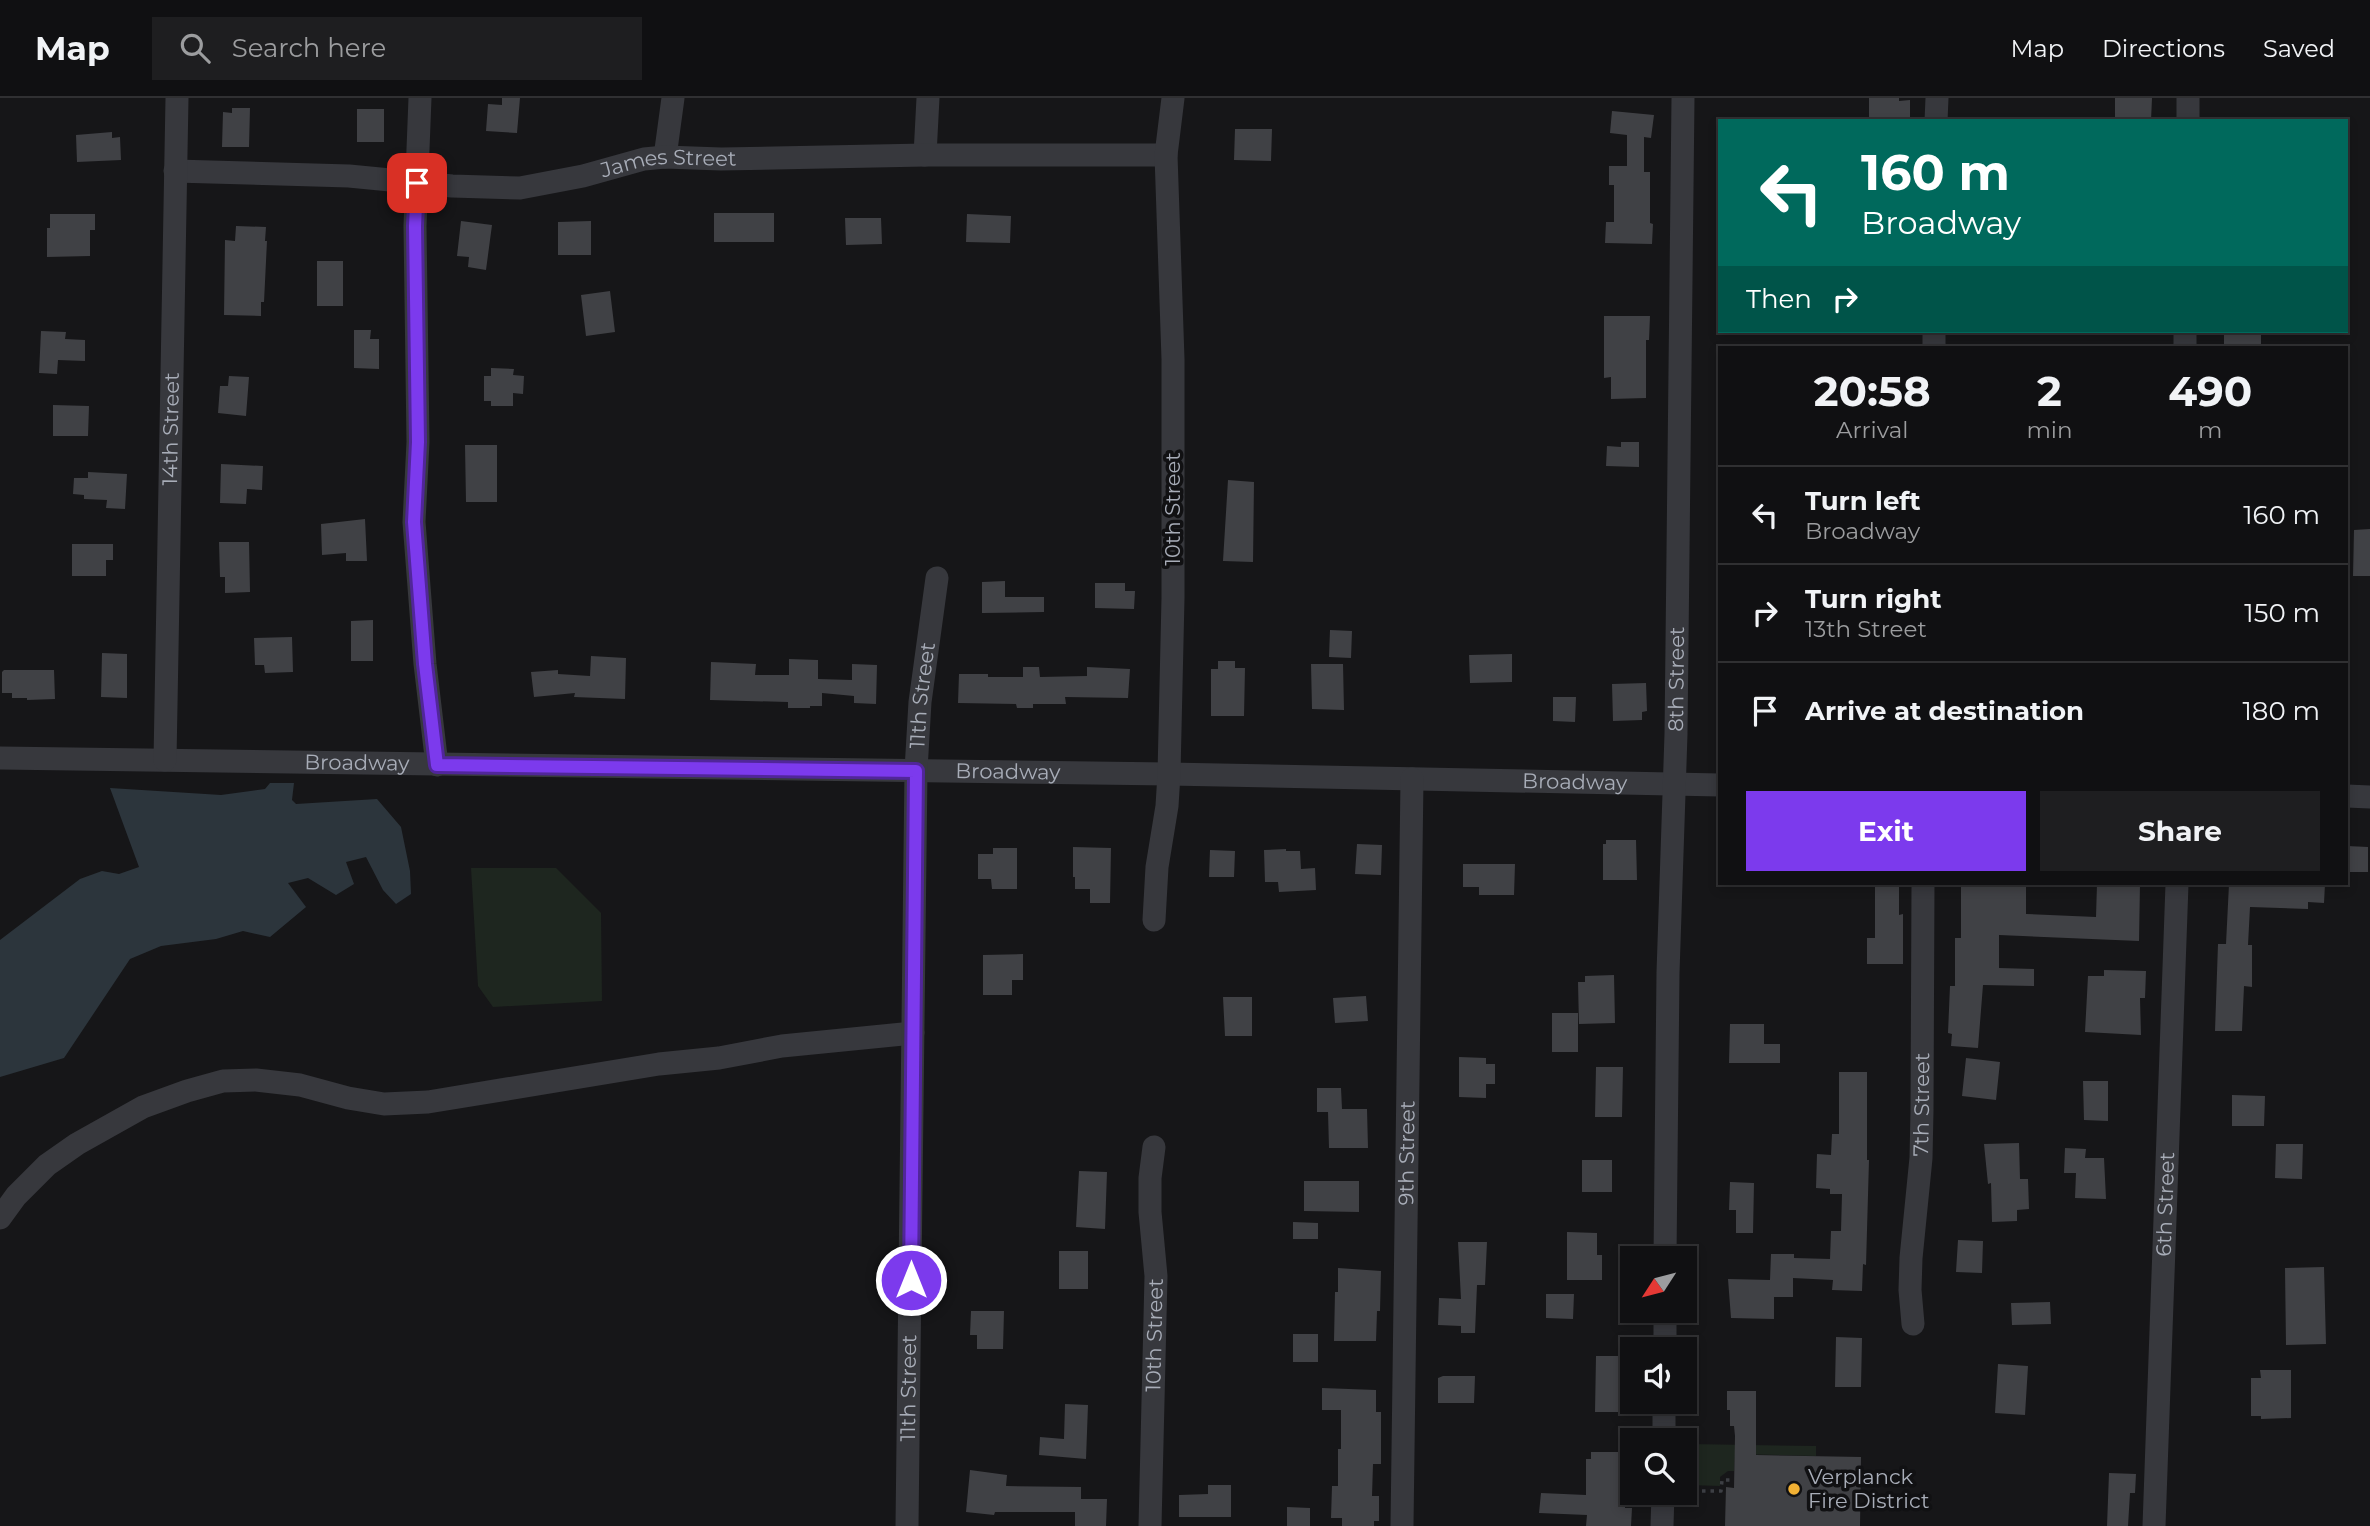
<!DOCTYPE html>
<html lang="en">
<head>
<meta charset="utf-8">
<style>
  :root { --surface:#101012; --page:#1e1e20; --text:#f1f3f6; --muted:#9c9d9f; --line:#303032; --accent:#7c3aed }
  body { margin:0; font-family:Montserrat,sans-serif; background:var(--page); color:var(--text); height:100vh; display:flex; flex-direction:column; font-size:26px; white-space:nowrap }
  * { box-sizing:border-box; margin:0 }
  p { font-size:23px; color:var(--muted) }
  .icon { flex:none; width:38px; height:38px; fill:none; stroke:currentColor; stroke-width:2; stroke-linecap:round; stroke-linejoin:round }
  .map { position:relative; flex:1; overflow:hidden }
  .side { position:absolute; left:1718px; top:248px; width:630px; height:539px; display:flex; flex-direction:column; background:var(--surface); border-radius:0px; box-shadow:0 4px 10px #0003,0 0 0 2px var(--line) }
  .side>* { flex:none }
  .guide { position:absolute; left:1718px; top:21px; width:630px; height:214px; border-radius:0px; box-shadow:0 4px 10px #0003,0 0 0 2px var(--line); background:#00695c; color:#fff; overflow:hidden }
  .needle { width:46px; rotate:234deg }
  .buttons { position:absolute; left:1620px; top:1148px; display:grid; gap:14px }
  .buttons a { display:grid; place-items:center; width:77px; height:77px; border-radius:0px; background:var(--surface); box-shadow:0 4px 10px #0003,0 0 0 2px var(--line); font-size:35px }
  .pin { position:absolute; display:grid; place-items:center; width:60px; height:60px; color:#fff; margin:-30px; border-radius:14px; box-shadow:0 4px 10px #0006 }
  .me { position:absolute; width:77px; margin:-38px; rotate:0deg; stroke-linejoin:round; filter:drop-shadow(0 0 5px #0008) }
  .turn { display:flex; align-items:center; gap:24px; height:147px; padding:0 28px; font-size:32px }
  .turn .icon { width:91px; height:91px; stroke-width:2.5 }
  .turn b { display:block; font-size:49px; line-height:60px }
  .then { display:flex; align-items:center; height:66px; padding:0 28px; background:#0003; gap:14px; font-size:26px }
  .eta { display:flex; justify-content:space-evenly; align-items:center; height:119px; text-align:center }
  .eta b { font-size:42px; font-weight:700; line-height:49px }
  .primary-button { display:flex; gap:14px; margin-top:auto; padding:14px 28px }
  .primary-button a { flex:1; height:80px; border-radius:0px; background:var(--accent); color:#fff; font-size:28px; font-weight:700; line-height:80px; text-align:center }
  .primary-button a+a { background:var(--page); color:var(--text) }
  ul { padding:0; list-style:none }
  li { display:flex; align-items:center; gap:21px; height:98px; padding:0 28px; border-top:2px solid var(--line) }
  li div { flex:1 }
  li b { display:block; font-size:26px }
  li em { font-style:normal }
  header { display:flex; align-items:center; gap:42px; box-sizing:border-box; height:98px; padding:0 35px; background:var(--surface); border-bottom:2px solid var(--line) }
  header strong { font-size:33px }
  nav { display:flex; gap:38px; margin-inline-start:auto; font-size:24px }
  .search { width:490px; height:63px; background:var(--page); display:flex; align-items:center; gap:18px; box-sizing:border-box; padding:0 24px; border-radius:0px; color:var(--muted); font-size:26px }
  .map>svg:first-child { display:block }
</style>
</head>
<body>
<header>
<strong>Map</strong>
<div class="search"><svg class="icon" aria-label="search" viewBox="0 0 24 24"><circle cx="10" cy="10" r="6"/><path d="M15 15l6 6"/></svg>Search here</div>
<nav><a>Map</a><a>Directions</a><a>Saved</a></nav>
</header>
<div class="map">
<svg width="2370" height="1428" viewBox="0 0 2370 1428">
  <rect width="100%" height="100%" fill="#161618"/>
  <path fill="#1e261f" d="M 471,770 L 556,770 L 601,815 L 602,903 L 493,909 L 478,888 Z
    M 1689,1346 L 1816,1348 L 1816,1358 L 1735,1356 L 1734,1373 L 1728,1373 L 1720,1379 L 1720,1388 L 1688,1387 Z"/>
  <path fill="#2c353c" d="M 270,685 L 294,685 L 292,702 L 296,706 L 377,701 L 401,729 L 410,773 L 411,796 L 396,806 L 383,792 L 366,759 L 346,764 L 354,786 L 336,797 L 308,780 L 288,785 L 306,809 L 270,839 L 243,833 L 216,841 L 161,848 L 130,861 L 64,960 L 0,979 L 0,842 L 80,781 L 102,773 L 119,776 L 139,769 L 110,690 L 221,697 L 265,691 Z"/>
  <path fill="#404145" d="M 502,0 L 520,0 L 517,35 L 486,33 L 488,6 L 502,7 Z
    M 1869,0 L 1899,0 L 1899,3 L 1910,2 L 1910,23 L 1869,23 Z
    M 2115,0 L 2152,0 L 2151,23 L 2115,23 Z
    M 232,10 L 250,10 L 249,49 L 222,49 L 223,14 L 232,15 Z
    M 357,11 L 384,11 L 384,44 L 357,44 Z
    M 1612,13 L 1654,17 L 1651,40 L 1644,39 L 1644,74 L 1650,74 L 1650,125 L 1653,126 L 1652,146 L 1605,145 L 1606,124 L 1614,124 L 1614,87 L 1609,87 L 1609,68 L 1627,68 L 1627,37 L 1610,35 Z
    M 1235,31 L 1272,31 L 1271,63 L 1234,62 Z
    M 112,34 L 112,40 L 120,39 L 121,62 L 77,64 L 76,37 Z
    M 714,115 L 774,115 L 774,144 L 714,144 Z
    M 50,116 L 95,116 L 95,132 L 90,132 L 90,158 L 47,159 L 47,130 L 50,130 Z
    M 967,116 L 1011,118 L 1010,145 L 966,144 Z
    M 845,120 L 881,120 L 882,146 L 846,147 Z
    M 461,123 L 492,127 L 486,172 L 468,169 L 469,159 L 457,158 Z
    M 591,123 L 591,157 L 558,157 L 558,124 Z
    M 236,128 L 266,129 L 265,143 L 267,143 L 264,204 L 261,204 L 261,218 L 224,217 L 225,142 L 235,143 Z
    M 317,163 L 343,163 L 343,208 L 317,208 Z
    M 610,193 L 615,234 L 586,238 L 581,197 Z
    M 1604,218 L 1650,218 L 1649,242 L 1646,242 L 1646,300 L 1611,301 L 1611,279 L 1604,280 Z
    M 354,232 L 371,232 L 370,241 L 379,241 L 379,271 L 354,270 Z
    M 41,233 L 66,234 L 65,241 L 85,242 L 85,263 L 58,262 L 57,276 L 39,275 Z
    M 2224,233 L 2261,233 L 2261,250 L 2224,250 Z
    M 491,270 L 514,271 L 513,277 L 524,278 L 523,296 L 513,295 L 513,308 L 491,308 L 491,303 L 484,303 L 484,278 L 491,278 Z
    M 229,278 L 249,279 L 246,318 L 218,315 L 220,288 L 228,288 Z
    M 53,307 L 89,308 L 88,338 L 53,338 Z
    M 1621,344 L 1639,344 L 1639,369 L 1606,368 L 1607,348 L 1621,349 Z
    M 465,347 L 497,347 L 497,404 L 466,404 Z
    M 221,366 L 263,368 L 262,392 L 247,391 L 246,406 L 220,405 Z
    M 88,374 L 127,376 L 125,411 L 106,410 L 107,402 L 84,401 L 84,397 L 73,396 L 74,380 L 88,380 Z
    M 1228,382 L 1254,384 L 1253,464 L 1223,463 Z
    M 365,421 L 367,463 L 346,463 L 346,455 L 322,457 L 321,426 Z
    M 2370,431 L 2370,478 L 2353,478 L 2354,432 Z
    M 219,444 L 249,444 L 250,494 L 225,495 L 225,479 L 220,479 Z
    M 72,446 L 113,446 L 113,462 L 106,462 L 106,478 L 72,478 Z
    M 1005,483 L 1005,499 L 1044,499 L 1044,514 L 982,515 L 982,484 Z
    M 1095,485 L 1125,485 L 1125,493 L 1135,493 L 1134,511 L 1095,510 Z
    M 373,522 L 373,563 L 351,563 L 351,523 Z
    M 1330,532 L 1352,533 L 1351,560 L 1329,559 Z
    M 292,539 L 293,574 L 265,575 L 264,567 L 255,567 L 254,540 Z
    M 102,555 L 127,556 L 127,600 L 101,599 Z
    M 1512,556 L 1512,584 L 1470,585 L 1469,557 Z
    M 591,558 L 626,560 L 625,601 L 574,599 L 575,595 L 534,599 L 531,574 L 558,572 L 558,576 L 590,578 Z
    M 789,561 L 818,562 L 818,581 L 852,582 L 852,566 L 877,567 L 876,606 L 854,605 L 854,598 L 822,595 L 822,608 L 810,608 L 810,610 L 788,610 L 788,604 L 710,602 L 711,564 L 756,566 L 755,577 L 789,577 Z
    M 1218,563 L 1235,563 L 1235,570 L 1245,570 L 1244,618 L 1211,618 L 1211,571 L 1218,571 Z
    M 1311,566 L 1343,566 L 1344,612 L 1312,611 Z
    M 1023,569 L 1039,569 L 1040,579 L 1087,578 L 1087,569 L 1130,571 L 1128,600 L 1065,599 L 1066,606 L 1033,606 L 1033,610 L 1017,610 L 1016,606 L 958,605 L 959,576 L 988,576 L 988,579 L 1023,579 Z
    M 4,572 L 54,572 L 55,601 L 27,602 L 27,600 L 12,600 L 12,595 L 2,595 L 2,574 Z
    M 1646,585 L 1647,613 L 1642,614 L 1642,622 L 1613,623 L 1612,586 Z
    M 1553,599 L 1576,599 L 1575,624 L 1553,623 Z
    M 1606,742 L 1636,742 L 1637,782 L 1603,782 L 1603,746 L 1606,746 Z
    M 1357,746 L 1382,747 L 1381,777 L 1355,776 Z
    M 2347,748 L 2368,749 L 2368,774 L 2347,774 Z
    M 1073,749 L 1111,750 L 1110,805 L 1090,805 L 1090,791 L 1075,791 L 1075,779 L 1073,779 Z
    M 993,750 L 1017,750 L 1017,791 L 992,791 L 991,781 L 978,781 L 978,756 L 993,756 Z
    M 1286,751 L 1286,753 L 1300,753 L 1301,771 L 1315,770 L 1316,792 L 1279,794 L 1278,784 L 1265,784 L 1264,752 Z
    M 1210,752 L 1235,753 L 1234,779 L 1209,779 Z
    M 1463,766 L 1515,766 L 1514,797 L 1479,797 L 1479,789 L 1463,789 Z
    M 1875,786 L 1899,786 L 1899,817 L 1903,816 L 1903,866 L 1867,866 L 1867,840 L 1875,840 Z
    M 1961,786 L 2026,786 L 2026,816 L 2096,819 L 2097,786 L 2140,786 L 2139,843 L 1999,837 L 1999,870 L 2034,871 L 2034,888 L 1983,887 L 1978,950 L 1951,948 L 1952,936 L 1948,935 L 1950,888 L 1955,888 L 1955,840 L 1961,840 Z
    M 2229,786 L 2325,786 L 2324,805 L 2308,804 L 2308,811 L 2250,809 L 2248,847 L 2252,847 L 2252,889 L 2244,888 L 2242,933 L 2215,933 L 2218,846 L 2226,846 Z
    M 1023,856 L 1023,882 L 1012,882 L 1012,897 L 983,897 L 983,857 Z
    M 2104,872 L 2146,873 L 2145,900 L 2140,900 L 2141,937 L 2085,934 L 2088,878 L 2104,878 Z
    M 1614,877 L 1615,925 L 1579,926 L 1578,884 L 1585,884 L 1585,878 Z
    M 1366,898 L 1368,923 L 1335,925 L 1333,900 Z
    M 1223,899 L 1252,899 L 1252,938 L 1225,938 Z
    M 1552,915 L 1578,915 L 1578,954 L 1552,954 Z
    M 1730,926 L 1764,926 L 1764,946 L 1780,946 L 1780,965 L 1729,965 Z
    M 1459,959 L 1486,960 L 1486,966 L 1495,966 L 1495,986 L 1486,986 L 1486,1000 L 1459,999 Z
    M 1966,960 L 2000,964 L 1996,1002 L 1962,998 Z
    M 1596,969 L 1623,969 L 1622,1019 L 1595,1019 Z
    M 1839,974 L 1867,974 L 1867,1062 L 1869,1062 L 1866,1167 L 1863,1166 L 1862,1193 L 1832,1192 L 1833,1182 L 1793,1180 L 1793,1199 L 1774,1199 L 1774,1221 L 1731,1220 L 1728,1181 L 1770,1182 L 1771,1156 L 1794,1156 L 1794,1160 L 1830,1161 L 1831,1133 L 1841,1133 L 1842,1096 L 1830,1096 L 1830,1091 L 1816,1090 L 1817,1056 L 1831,1057 L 1832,1036 L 1839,1036 Z
    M 2083,983 L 2108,983 L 2108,1023 L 2084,1022 Z
    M 1317,990 L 1341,990 L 1342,1011 L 1367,1011 L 1368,1050 L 1329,1050 L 1328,1014 L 1317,1014 Z
    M 2232,997 L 2265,998 L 2264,1028 L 2232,1028 Z
    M 2019,1045 L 2020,1081 L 2028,1081 L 2029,1111 L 2017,1112 L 2017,1123 L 1992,1124 L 1991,1085 L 1988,1086 L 1984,1046 Z
    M 2276,1046 L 2303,1046 L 2302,1081 L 2275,1080 Z
    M 2065,1050 L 2086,1051 L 2085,1060 L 2104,1060 L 2106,1101 L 2075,1100 L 2076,1075 L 2064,1075 Z
    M 1582,1062 L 1612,1062 L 1612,1094 L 1582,1094 Z
    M 1079,1073 L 1107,1074 L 1105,1131 L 1076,1129 Z
    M 1304,1083 L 1359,1083 L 1359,1114 L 1304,1113 Z
    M 1730,1084 L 1754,1085 L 1753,1135 L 1736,1135 L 1736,1112 L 1729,1112 Z
    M 1293,1124 L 1318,1125 L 1318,1141 L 1293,1141 Z
    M 1567,1134 L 1597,1135 L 1597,1157 L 1602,1157 L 1602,1182 L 1567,1182 Z
    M 1958,1142 L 1983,1143 L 1982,1175 L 1956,1174 Z
    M 1458,1144 L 1487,1144 L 1485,1187 L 1477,1187 L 1475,1235 L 1461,1235 L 1461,1228 L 1438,1227 L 1439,1200 L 1461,1201 Z
    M 1059,1153 L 1088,1153 L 1088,1191 L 1059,1191 Z
    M 2324,1169 L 2326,1246 L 2286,1247 L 2285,1170 Z
    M 1338,1170 L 1381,1173 L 1380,1213 L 1377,1213 L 1376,1243 L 1334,1243 L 1335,1194 L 1338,1194 Z
    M 1546,1196 L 1574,1196 L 1573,1221 L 1546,1220 Z
    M 2050,1204 L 2051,1226 L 2012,1227 L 2011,1205 Z
    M 971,1213 L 1004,1213 L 1003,1251 L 977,1251 L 977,1237 L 970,1237 Z
    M 1293,1236 L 1318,1236 L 1318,1264 L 1293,1264 Z
    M 1836,1239 L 1862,1240 L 1861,1289 L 1835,1289 Z
    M 1596,1258 L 1627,1258 L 1627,1267 L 1633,1267 L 1633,1297 L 1625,1297 L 1625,1314 L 1595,1314 Z
    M 1998,1266 L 2028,1268 L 2025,1317 L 1995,1315 Z
    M 2260,1272 L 2291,1272 L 2291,1320 L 2261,1321 L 2261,1318 L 2251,1318 L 2251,1280 L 2261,1280 Z
    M 1443,1278 L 1475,1278 L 1474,1305 L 1438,1305 L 1438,1280 Z
    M 1322,1290 L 1376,1292 L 1376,1314 L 1381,1314 L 1381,1366 L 1373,1366 L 1372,1398 L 1379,1398 L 1379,1423 L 1374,1423 L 1374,1428 L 1342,1428 L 1342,1420 L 1331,1420 L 1332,1388 L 1338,1388 L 1338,1351 L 1341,1351 L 1341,1312 L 1322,1312 Z
    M 1727,1293 L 1756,1293 L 1756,1357 L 1861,1359 L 1860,1428 L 1725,1428 L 1726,1389 L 1734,1390 L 1735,1338 L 1734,1328 L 1730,1328 L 1730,1312 L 1727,1312 Z
    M 1065,1306 L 1088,1307 L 1086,1361 L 1039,1357 L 1040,1339 L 1064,1341 Z
    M 1591,1354 L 1629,1354 L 1629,1378 L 1625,1378 L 1625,1410 L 1632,1410 L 1631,1428 L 1586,1428 L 1587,1417 L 1539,1415 L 1541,1395 L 1586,1397 L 1586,1361 L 1591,1361 Z
    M 970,1372 L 1007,1377 L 1006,1388 L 1081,1389 L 1081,1401 L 1107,1401 L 1106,1428 L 1075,1428 L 1075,1414 L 995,1414 L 994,1417 L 966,1414 Z
    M 2109,1375 L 2136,1376 L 2135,1395 L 2130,1395 L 2128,1428 L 2107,1428 Z
    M 1208,1387 L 1231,1387 L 1231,1419 L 1179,1419 L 1179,1397 L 1208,1396 Z
    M 1287,1409 L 1310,1410 L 1310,1428 L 1287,1428 Z"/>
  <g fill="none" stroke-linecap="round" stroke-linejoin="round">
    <path stroke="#3d3f44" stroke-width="3.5" stroke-dasharray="3.5 5" stroke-linecap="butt" d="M 1685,1393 L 1721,1393 L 1722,1382 L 1734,1382"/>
    <g stroke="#37383d" stroke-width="23">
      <path d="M 420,0 L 415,128 L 418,344 L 414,424 L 425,566 L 437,667"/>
      <path d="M 1936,23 L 1937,0"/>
      <path d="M 2188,23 L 2188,0"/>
      <path d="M 925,57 L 928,0"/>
      <path d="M 665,59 L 673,0"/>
      <path id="s1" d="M 175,73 L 349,78 L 452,88 L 520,90 L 583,78 L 644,61 L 665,59 L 721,61 L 925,57 L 1166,57"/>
      <path d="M 1934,250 L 1934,233"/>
      <path d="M 2185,250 L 2185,233"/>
      <path id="s2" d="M 0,660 L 1169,676 L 1720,687"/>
      <path id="s3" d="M 165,662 L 177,0"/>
      <path d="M 2347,698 L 2370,699"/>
      <path d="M 1154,822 L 1157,769 L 1167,708 L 1169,676 L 1173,500 L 1173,261 L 1166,57 L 1173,0"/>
      <path d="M 0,1120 L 16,1098 L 47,1067 L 77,1046 L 143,1009 L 187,993 L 223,983 L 256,982 L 300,987 L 348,1000 L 384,1006 L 428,1004 L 659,966 L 719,960 L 782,948 L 913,935"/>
      <path id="s4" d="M 1665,1160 L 1668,875 L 1676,636 L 1683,0"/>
      <path id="s5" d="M 1913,1226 L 1910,1192 L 1911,1160 L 1921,1060 L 1922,1013 L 1923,786"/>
      <path d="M 1665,1251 L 1665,1213"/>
      <path d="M 1664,1342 L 1664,1304"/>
      <path id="s6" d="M 907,1428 L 916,672 L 920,604 L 937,480"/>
      <path id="s7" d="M 1150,1428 L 1156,1178 L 1150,1114 L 1150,1080 L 1154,1049"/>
      <path id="s8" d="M 1402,1428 L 1412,681"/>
      <path d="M 1662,1428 L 1663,1395"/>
      <path id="s9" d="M 2154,1428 L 2177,786"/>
    </g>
  </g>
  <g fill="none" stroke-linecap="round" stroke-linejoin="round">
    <defs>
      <path id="route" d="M 417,85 L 415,128 L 418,344 L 414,424 L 425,566 L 437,667 L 916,673 L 911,1182"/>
    </defs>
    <use href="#route" stroke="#51269a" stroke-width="18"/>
    <use href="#route" stroke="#7c3aed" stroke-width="12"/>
  </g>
  <circle fill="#f2b134" stroke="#111113" stroke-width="2.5" cx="1794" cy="1391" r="7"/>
  <g text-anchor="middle" stroke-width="7" stroke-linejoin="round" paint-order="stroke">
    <g font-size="21" fill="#a8adb8" stroke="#111113">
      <text dy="7" stroke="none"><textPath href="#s1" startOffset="497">James Street</textPath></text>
      <text dy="7" stroke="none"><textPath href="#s3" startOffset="331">14th Street</textPath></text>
      <text transform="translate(1173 411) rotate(-90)" y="7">10th Street</text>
      <text dy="7" stroke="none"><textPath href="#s4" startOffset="579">8th Street</textPath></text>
      <text dy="7" stroke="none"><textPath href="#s6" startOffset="831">11th Street</textPath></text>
      <text dy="7" stroke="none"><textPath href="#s2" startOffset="357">Broadway</textPath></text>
      <text dy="7" stroke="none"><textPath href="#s2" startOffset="1008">Broadway</textPath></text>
      <text dy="7" stroke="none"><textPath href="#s2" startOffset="1575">Broadway</textPath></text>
      <text dy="7" stroke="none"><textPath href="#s5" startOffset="220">7th Street</textPath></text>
      <text dy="7" stroke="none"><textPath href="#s8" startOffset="373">9th Street</textPath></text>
      <text dy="7" stroke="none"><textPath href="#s9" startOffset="322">6th Street</textPath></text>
      <text dy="7" stroke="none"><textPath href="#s7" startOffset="191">10th Street</textPath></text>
      <text dy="7" stroke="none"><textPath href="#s6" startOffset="138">11th Street</textPath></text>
    </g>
    <g font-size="21" fill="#a8adb8" stroke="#111113" text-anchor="start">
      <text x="1808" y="1386">Verplanck<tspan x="1808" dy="24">Fire District</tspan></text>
    </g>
  </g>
</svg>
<div class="buttons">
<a><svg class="needle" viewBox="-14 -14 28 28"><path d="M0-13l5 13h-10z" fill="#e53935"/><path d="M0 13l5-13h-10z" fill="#9c9d9f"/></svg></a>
<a><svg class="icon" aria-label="sound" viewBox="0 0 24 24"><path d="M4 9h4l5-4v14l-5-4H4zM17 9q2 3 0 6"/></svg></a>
<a><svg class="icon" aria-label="search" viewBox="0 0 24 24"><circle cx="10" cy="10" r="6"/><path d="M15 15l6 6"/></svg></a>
</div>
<div class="pin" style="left:417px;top:85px;background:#d93025"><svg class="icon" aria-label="arrive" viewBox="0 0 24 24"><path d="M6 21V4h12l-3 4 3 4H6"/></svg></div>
<svg class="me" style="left:911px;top:1182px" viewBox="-20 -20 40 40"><circle r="17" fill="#7c3aed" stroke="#fff" stroke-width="3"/><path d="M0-11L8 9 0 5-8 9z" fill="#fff"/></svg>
<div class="guide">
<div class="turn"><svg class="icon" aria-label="left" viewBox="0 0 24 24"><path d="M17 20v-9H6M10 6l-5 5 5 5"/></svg><div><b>160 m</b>Broadway</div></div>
<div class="then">Then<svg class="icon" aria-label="right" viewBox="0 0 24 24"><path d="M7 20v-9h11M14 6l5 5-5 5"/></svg></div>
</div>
<section class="side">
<div class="eta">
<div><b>20:58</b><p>Arrival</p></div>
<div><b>2</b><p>min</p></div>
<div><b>490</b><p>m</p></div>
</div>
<ul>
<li><svg class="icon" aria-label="left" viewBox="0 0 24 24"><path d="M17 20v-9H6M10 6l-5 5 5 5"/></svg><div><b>Turn left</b><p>Broadway</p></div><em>160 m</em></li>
<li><svg class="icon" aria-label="right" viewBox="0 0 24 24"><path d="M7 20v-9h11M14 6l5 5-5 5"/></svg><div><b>Turn right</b><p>13th Street</p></div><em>150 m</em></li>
<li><svg class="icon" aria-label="arrive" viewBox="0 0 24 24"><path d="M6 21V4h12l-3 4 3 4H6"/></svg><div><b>Arrive at destination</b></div><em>180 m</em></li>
</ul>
<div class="primary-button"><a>Exit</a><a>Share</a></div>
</section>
</div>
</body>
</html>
